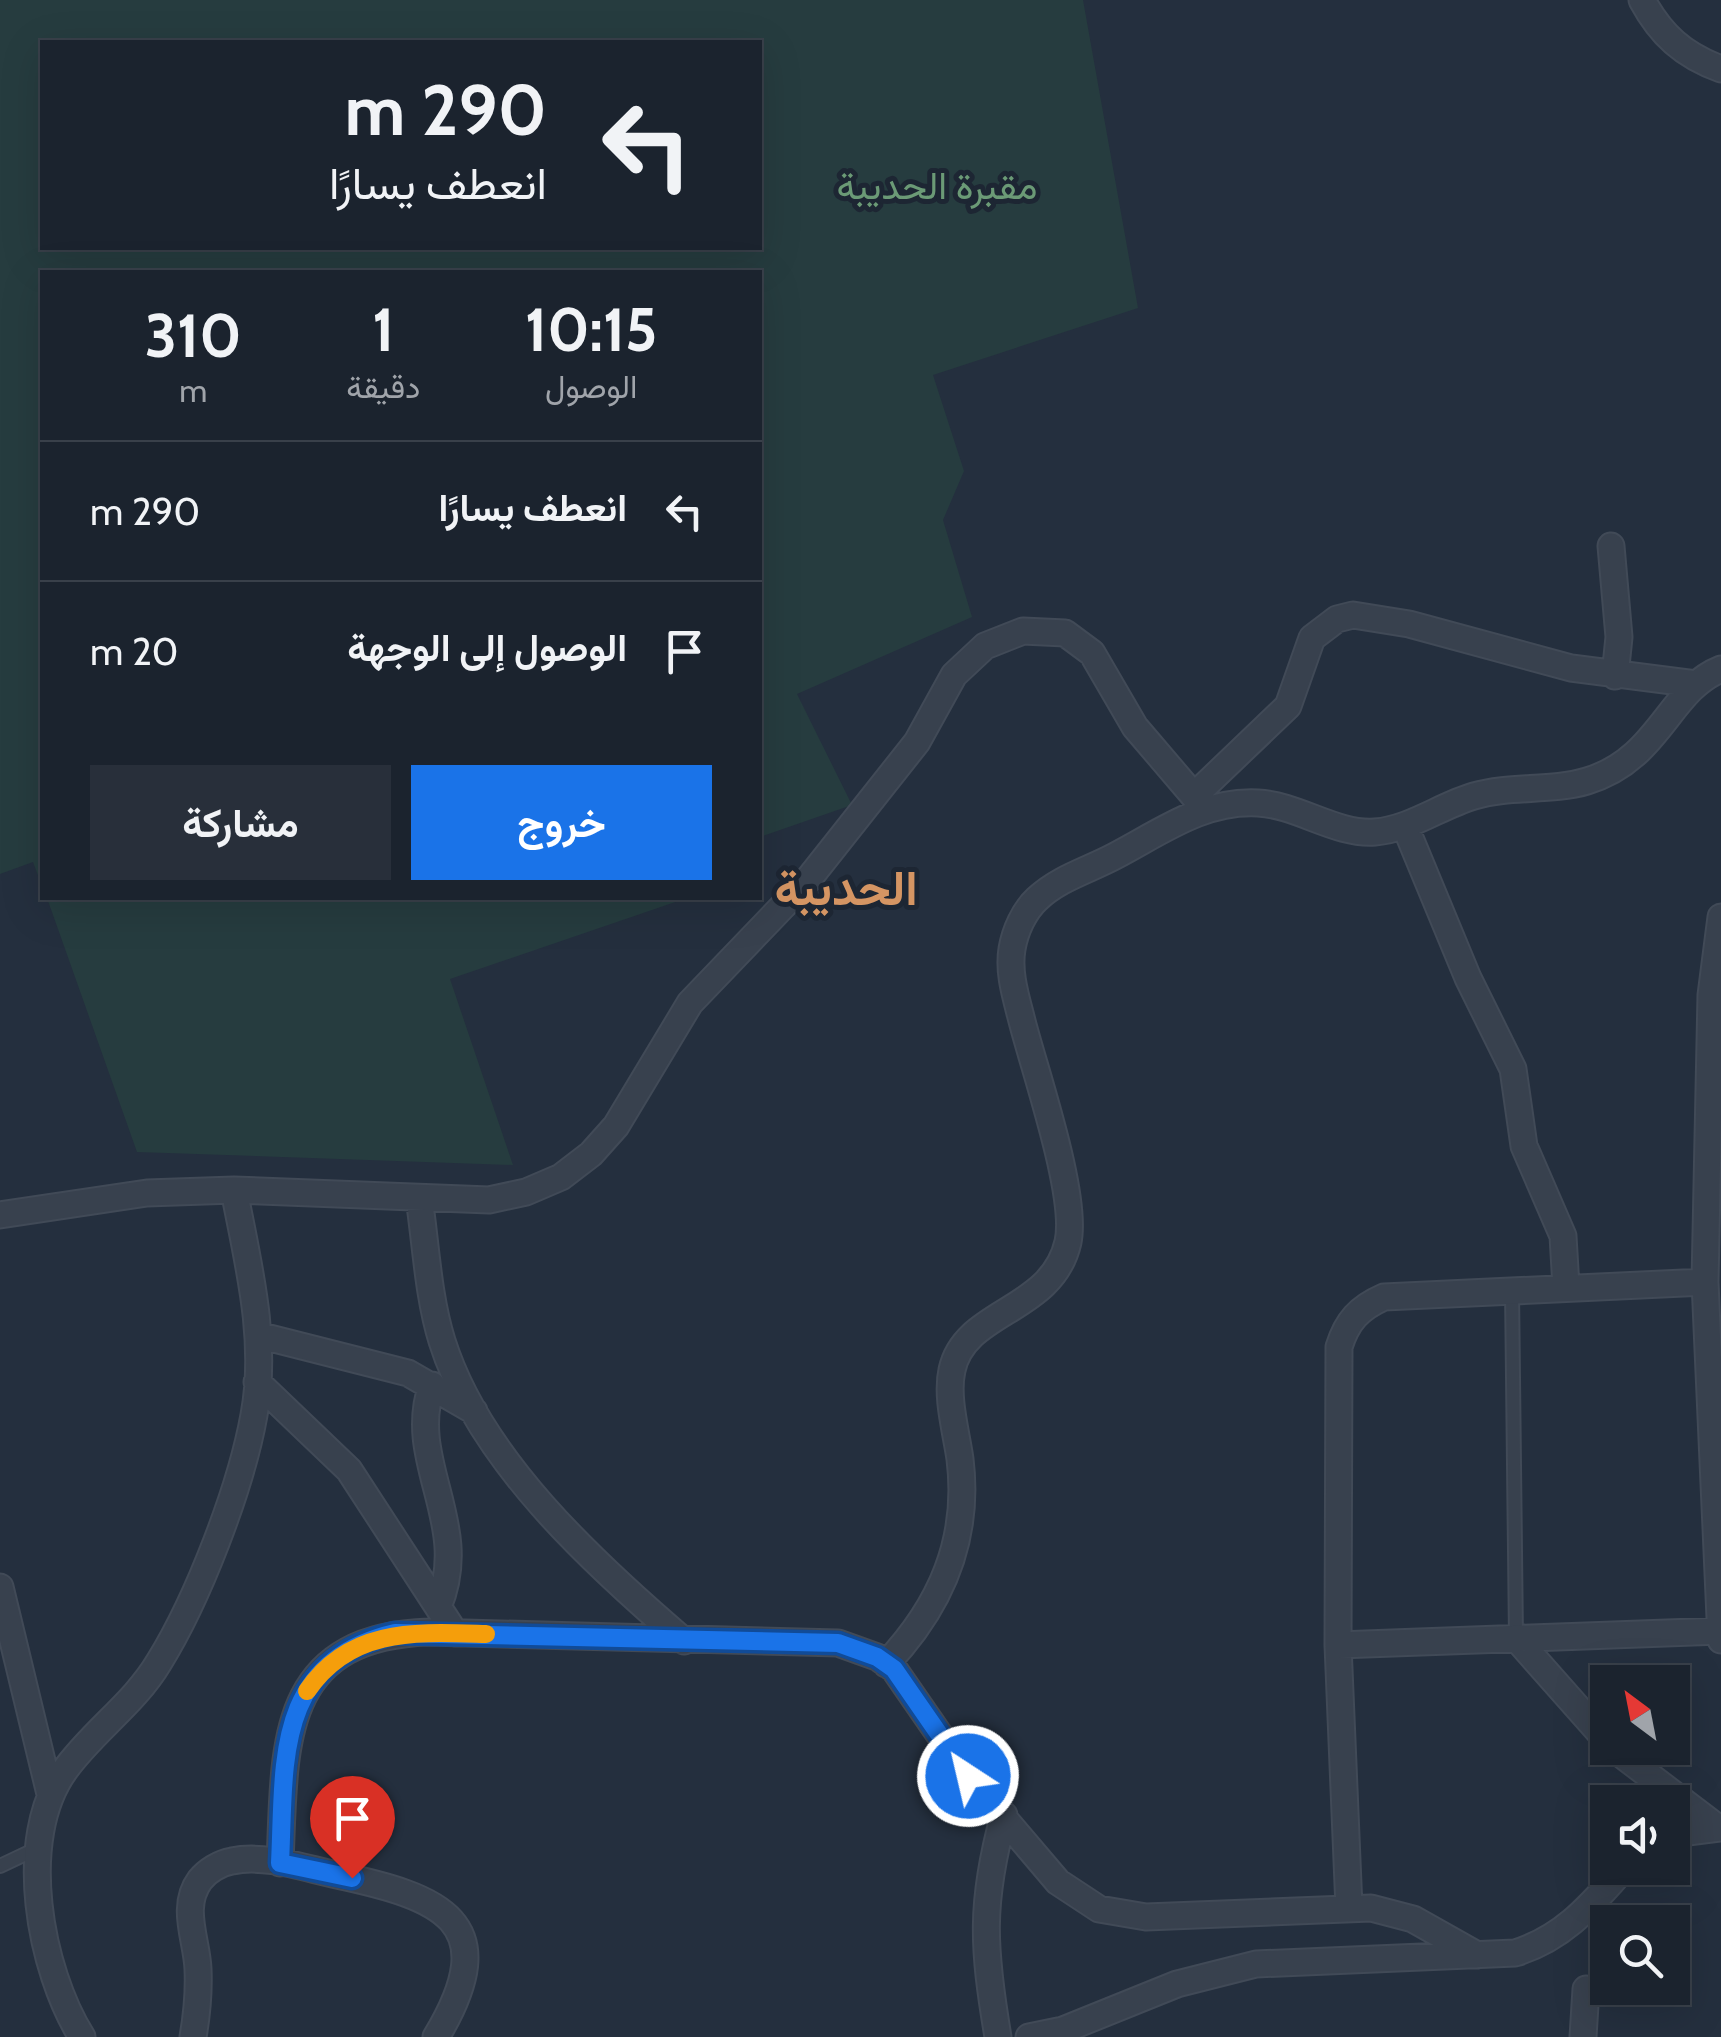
<!DOCTYPE html>
<html lang="ar">
<head>
<meta charset="utf-8">
<style>
  :root { --surface:#1b232e; --page:#282f3a; --text:#f1f3f6; --muted:#a0a4aa; --line:#39404a; --accent:#1a73e8 }
  body { margin:0; font-family:Cabin,Vazirmatn,sans-serif; background:var(--page); color:var(--text); direction:rtl; height:100vh; display:flex; flex-direction:column; font-size:38px; white-space:nowrap }
  * { box-sizing:border-box; margin:0 }
  p { font-size:32px; color:var(--muted) }
  .icon { flex:none; width:55px; height:55px; fill:none; stroke:currentColor; stroke-width:2; stroke-linecap:round; stroke-linejoin:round }
  .map { position:relative; flex:1; overflow:hidden; direction:ltr }
  .side { position:absolute; left:40px; top:270px; width:722px; height:630px; display:flex; flex-direction:column; background:var(--surface); border-radius:0px; box-shadow:0 10px 40px #0002,0 0 0 2px var(--line); direction:rtl }
  .side>* { flex:none }
  .guide { position:absolute; left:40px; top:40px; width:722px; height:210px; border-radius:0px; box-shadow:0 10px 40px #0002,0 0 0 2px var(--line); direction:rtl; background:#1b232e; color:var(--text); overflow:hidden }
  .needle { width:65px; rotate:328deg }
  .tools { position:absolute; left:1590px; top:1665px; display:grid; gap:20px }
  .tools a { display:grid; place-items:center; width:100px; height:100px; border-radius:0px; background:var(--surface); box-shadow:0 10px 40px #0002,0 0 0 2px var(--line); font-size:50px }
  .pin { position:absolute; display:grid; place-items:center; width:85px; height:85px; color:#fff; margin:-102px -42px; border-radius:50% 50% 50% 0; rotate:-45deg; box-shadow:0 0 10px #0007 }
  .pin .icon { rotate:45deg }
  .me { position:absolute; width:110px; margin:-55px; rotate:325deg; stroke-linejoin:round; filter:drop-shadow(0 0 8px #0008) }
  .turn { display:flex; align-items:center; gap:35px; height:210px; padding:0 50px; font-size:45px }
  .turn .icon { width:130px; height:130px; stroke-width:2.5 }
  .turn b { display:block; font-size:70px; line-height:85px }
  .eta { display:flex; justify-content:space-evenly; align-items:center; height:170px; text-align:center }
  .eta b { font-size:60px; font-weight:700; line-height:70px }
  .cta { display:flex; gap:20px; margin-top:auto; padding:20px 50px }
  .cta a { flex:1; height:115px; border-radius:0px; background:var(--accent); color:#fff; font-size:40px; font-weight:700; line-height:115px; text-align:center }
  .cta a+a { background:var(--page); color:var(--text) }
  ul { padding:0; list-style:none }
  li { display:flex; align-items:center; gap:30px; height:140px; padding:0 50px; border-top:2px solid var(--line) }
  li div { flex:1 }
  li b { display:block; font-size:38px }
  li em { font-style:normal }
  .map>svg:first-child { display:block }
</style>
</head>
<body>
<div class="map">
<svg width="1721" height="2037" viewBox="0 0 1721 2037">
  <rect width="100%" height="100%" fill="#242f3e"/>
  <path fill="#263c3f" fill-rule="evenodd" d="M 0,0 L 1083,0 L 1138,308 L 933,375 L 964,471 L 943,520 L 972,617 L 797,694 L 852,805 L 760,837 L 760,272 L 42,272 L 42,886 L 33,862 L 0,874 ZM 42,42 L 760,42 L 760,248 L 42,248 Z
    M 47,898 L 687,898 L 450,979 L 513,1165 L 137,1152 Z"/>
  <g fill="none" stroke-linecap="round" stroke-linejoin="round">
    <defs>
      <path id="service" d="M 1512,1290 L 1516,1638
        M 0,1866 L 36,1849"/>
      <path id="minor" d="M 1642,0 C 1661,35 1683,55 1721,69
        M 1611,546 L 1619,637 L 1615,676
        M 1194,796 L 1288,706 L 1312,638 L 1337,619 L 1353,615 L 1409,624 L 1571,668 L 1696,684
        M 1405,826 L 1468,978 L 1513,1069 L 1524,1146 L 1563,1236 L 1566,1287
        M 1721,917 L 1711,995 L 1705,1282 L 1721,1640
        M 419,1198 C 426,1245 428,1296 442,1341 C 479,1459 593,1563 684,1641
        M 0,1215 L 147,1193 L 234,1190 L 489,1200 L 526,1192 L 561,1177 L 591,1154 L 616,1126 L 690,1003 L 807,881 L 917,742 L 954,675 L 985,646 L 1023,631 L 1065,633 L 1092,653 L 1135,727 L 1205,809
        M 258,1335 L 408,1373 L 474,1411
        M 257,1382 L 349,1470 L 455,1633
        M 432,1385 C 405,1462 473,1523 438,1607
        M 0,1587 L 50,1794
        M 1516,1638 L 1608,1742
        M 1338,1645 L 1721,1631
        M 886,1664 C 941,1606 970,1540 960,1459 C 956,1431 946,1397 952,1370 C 965,1309 1052,1313 1068,1242 C 1078,1195 1035,1072 1022,1021 C 1016,997 1008,973 1012,949 C 1015,931 1024,911 1037,899 C 1059,878 1089,870 1115,856 C 1161,832 1203,800 1258,803 C 1298,805 1336,835 1375,832 C 1411,829 1440,806 1474,796 C 1511,785 1550,792 1587,781 C 1660,759 1668,690 1721,669
        M 1613,1748 L 1718,1828
        M 1672,1834 L 1721,1828
        M 280,1863 C 285,1746 277,1637 429,1632 L 838,1643 L 877,1657 L 894,1669 L 968,1776 L 1058,1882 L 1099,1909 L 1146,1917 L 1371,1908 L 1413,1919 L 1477,1955
        M 1349,1908 L 1338,1645 L 1339,1347 C 1347,1321 1359,1308 1384,1297 L 1705,1282
        M 82,2037 C 40,1970 15,1839 65,1770 C 93,1731 134,1704 159,1662 C 198,1599 241,1488 254,1415 C 268,1340 248,1263 234,1190
        M 193,2037 C 197,2014 199,1992 198,1969 C 197,1940 180,1907 200,1880 C 207,1871 220,1863 232,1861 C 265,1854 304,1868 337,1875 C 440,1897 506,1921 436,2037
        M 998,2037 C 983,1948 980,1903 1004,1815
        M 1029,2037 L 1063,2030 L 1177,1984 L 1256,1964 L 1515,1953 C 1564,1938 1591,1905 1624,1868
        M 1583,2037 L 1586,1989"/>
    </defs>
    <use href="#service" stroke="#414a57" stroke-width="16"/>
    <use href="#minor" stroke="#414a57" stroke-width="29"/>
    <use href="#service" stroke="#38414e" stroke-width="12"/>
    <use href="#minor" stroke="#38414e" stroke-width="25"/>
  </g>
  <g fill="none" stroke-linecap="round" stroke-linejoin="round">
    <defs>
      <path id="route" d="M 352,1878 L 280,1863 C 285,1764 273,1661 395,1633 L 838,1643 L 877,1657 L 894,1669 L 968,1776"/>
    </defs>
    <use href="#route" stroke="#114b97" stroke-width="25"/>
    <use href="#route" stroke="#1a73e8" stroke-width="18"/>
    <path stroke="#f59e0b" stroke-width="18" d="M 307,1691 C 350,1627 417,1632 486,1634"/>
  </g>
  <g text-anchor="middle" stroke-width="10" stroke-linejoin="round" paint-order="stroke">
    <g font-size="38" fill="#6b9a76" stroke="#1d2633">
      <text x="937" y="199">مقبرة الحديبة</text>
    </g>
    <g font-size="48" font-weight="bold" fill="#d59563" stroke="#1d2633">
      <text x="846" y="905">الحديبة</text>
    </g>
  </g>
</svg>
<div class="tools">
<a><svg class="needle" viewBox="-14 -14 28 28"><path d="M0-13l5 13h-10z" fill="#e53935"/><path d="M0 13l5-13h-10z" fill="#a0a4aa"/></svg></a>
<a><svg class="icon" aria-label="sound" viewBox="0 0 24 24"><path d="M4 9h4l5-4v14l-5-4H4zM17 9q2 3 0 6"/></svg></a>
<a><svg class="icon" aria-label="search" viewBox="0 0 24 24"><circle cx="10" cy="10" r="6"/><path d="M15 15l6 6"/></svg></a>
</div>
<div class="pin" style="left:352px;top:1878px;background:#d93025"><svg class="icon" aria-label="arrive" viewBox="0 0 24 24"><path d="M6 21V4h12l-3 4 3 4H6"/></svg></div>
<svg class="me" style="left:968px;top:1776px" viewBox="-20 -20 40 40"><circle r="17" fill="#1a73e8" stroke="#fff" stroke-width="3"/><path d="M0-11L8 9 0 5-8 9z" fill="#fff"/></svg>
<div class="guide">
<div class="turn"><svg class="icon" aria-label="left" viewBox="0 0 24 24"><path d="M17 20v-9H6M10 6l-5 5 5 5"/></svg><div><b>290 m</b>انعطف يسارًا</div></div>
</div>
<section class="side">
<div class="eta">
<div><b>10:15</b><p>الوصول</p></div>
<div><b>1</b><p>دقيقة</p></div>
<div><b>310</b><p>m</p></div>
</div>
<ul>
<li><svg class="icon" aria-label="left" viewBox="0 0 24 24"><path d="M17 20v-9H6M10 6l-5 5 5 5"/></svg><div><b>انعطف يسارًا</b></div><em>290 m</em></li>
<li><svg class="icon" aria-label="arrive" viewBox="0 0 24 24"><path d="M6 21V4h12l-3 4 3 4H6"/></svg><div><b>الوصول إلى الوجهة</b></div><em>20 m</em></li>
</ul>
<div class="cta"><a>خروج</a><a>مشاركة</a></div>
</section>
</div>
</body>
</html>
